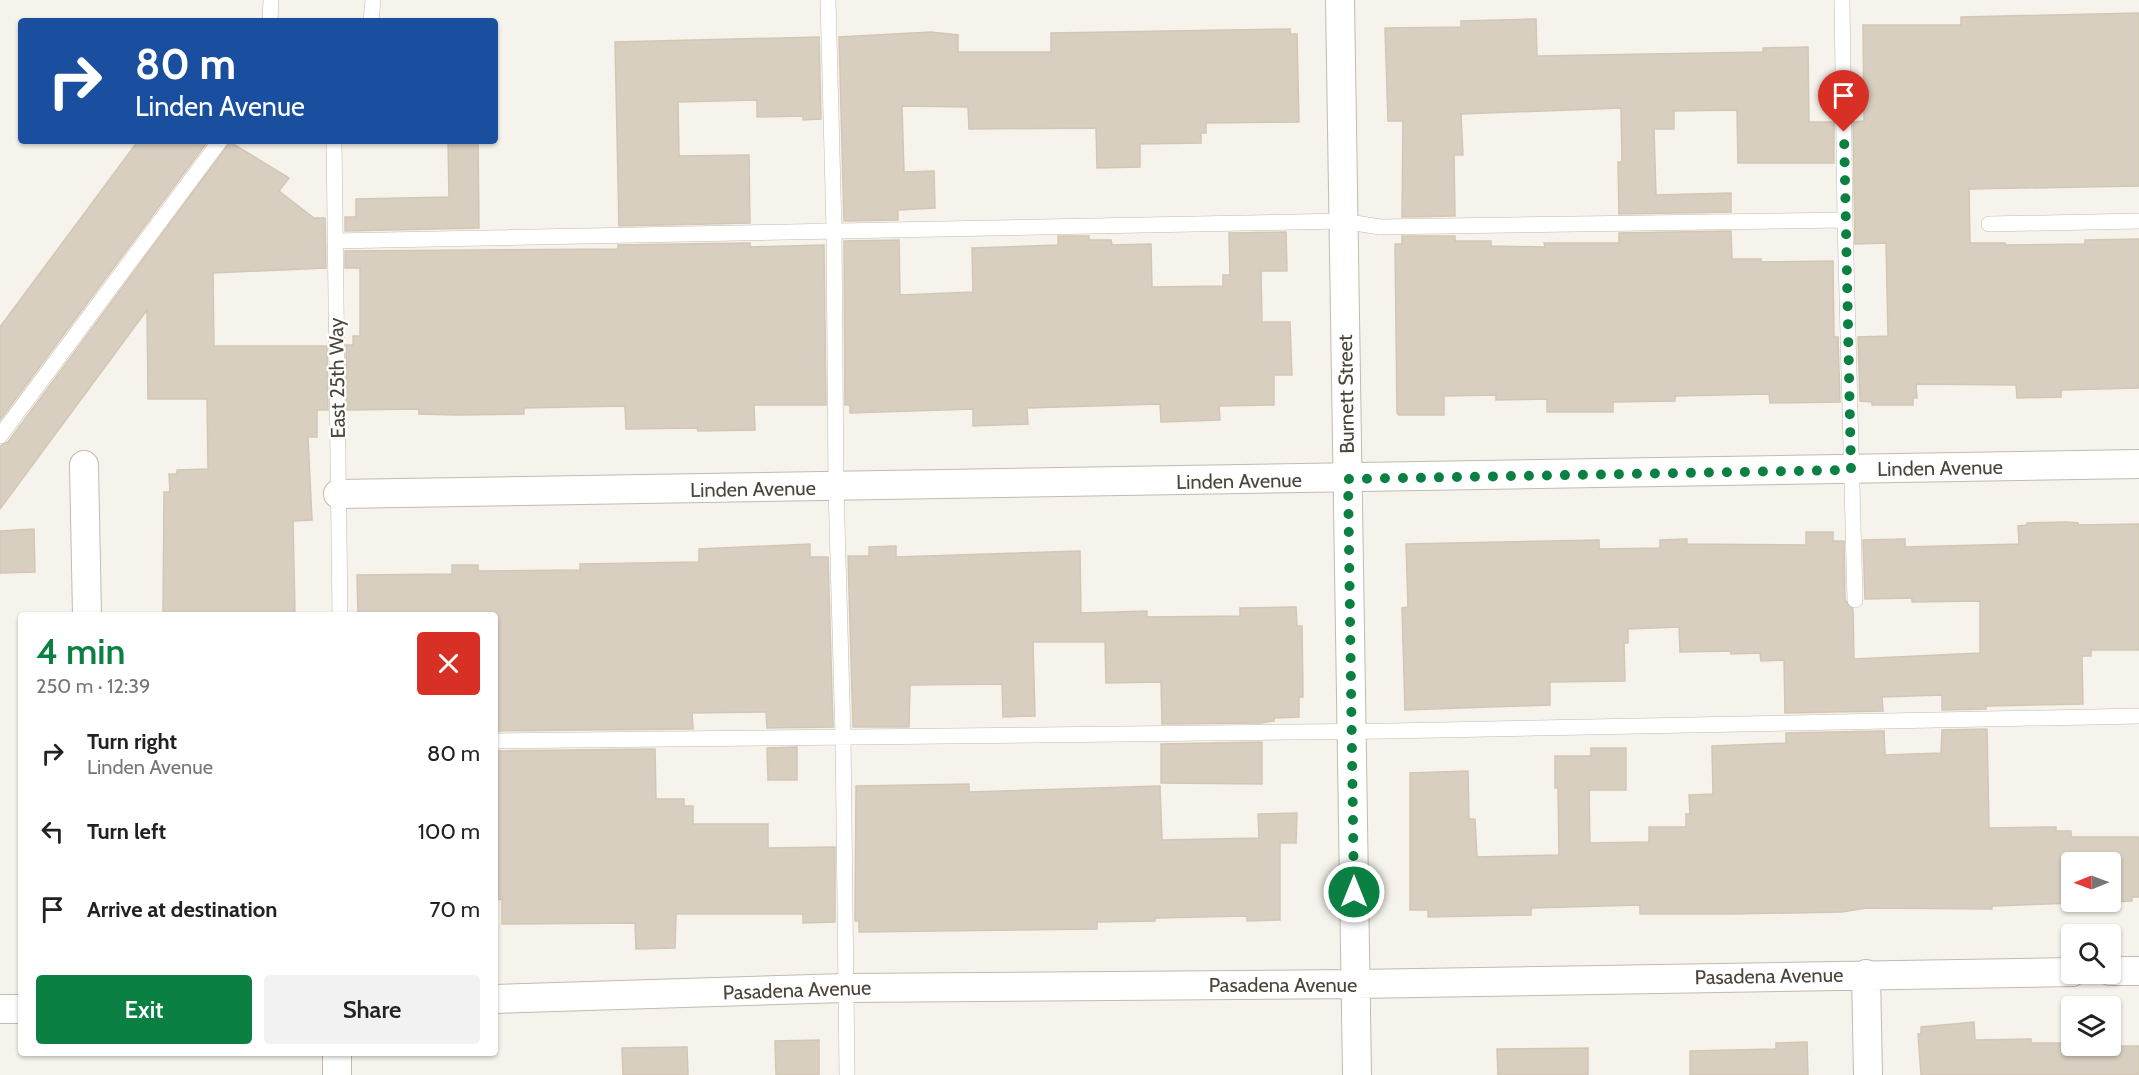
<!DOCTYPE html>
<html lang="en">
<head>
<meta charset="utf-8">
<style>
  :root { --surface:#fff; --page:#f2f2f2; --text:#222; --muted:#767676; --accent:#0b8043 }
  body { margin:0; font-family:Cabin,sans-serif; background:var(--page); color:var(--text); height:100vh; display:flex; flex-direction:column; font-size:22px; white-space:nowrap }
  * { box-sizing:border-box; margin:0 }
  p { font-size:20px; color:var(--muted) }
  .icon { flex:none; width:33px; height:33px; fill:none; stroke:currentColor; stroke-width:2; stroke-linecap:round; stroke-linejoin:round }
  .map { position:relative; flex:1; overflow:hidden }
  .panel { position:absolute; left:18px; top:612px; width:480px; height:444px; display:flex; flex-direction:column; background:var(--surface); border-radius:6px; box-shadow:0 2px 4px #0004 }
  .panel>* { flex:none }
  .guide { position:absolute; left:18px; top:18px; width:480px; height:126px; border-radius:6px; box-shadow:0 2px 4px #0004; background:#1a4fa0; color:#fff; overflow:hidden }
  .needle { width:39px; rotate:269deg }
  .buttons { position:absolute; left:2061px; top:852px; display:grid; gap:12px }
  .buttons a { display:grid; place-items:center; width:60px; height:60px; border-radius:6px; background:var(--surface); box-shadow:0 2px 4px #0004; font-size:30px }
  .pin { position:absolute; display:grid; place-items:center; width:51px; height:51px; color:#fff; margin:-62px -26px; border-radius:50% 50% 50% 0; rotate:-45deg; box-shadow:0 0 6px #0007 }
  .pin .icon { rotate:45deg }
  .me { position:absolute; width:66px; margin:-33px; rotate:0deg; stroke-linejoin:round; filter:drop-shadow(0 0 4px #0008) }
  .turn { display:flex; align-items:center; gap:21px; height:126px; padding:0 18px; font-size:27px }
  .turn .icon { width:78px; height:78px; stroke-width:2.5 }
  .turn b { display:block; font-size:42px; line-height:51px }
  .round { display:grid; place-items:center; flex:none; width:63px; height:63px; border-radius:6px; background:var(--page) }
  .overview { display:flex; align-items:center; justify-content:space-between; height:102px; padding:0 18px }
  h1 { font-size:36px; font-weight:600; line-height:45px; color:var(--accent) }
  .button { display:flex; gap:12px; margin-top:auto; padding:12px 18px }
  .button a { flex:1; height:69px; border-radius:6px; background:var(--accent); color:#fff; font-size:24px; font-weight:600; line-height:69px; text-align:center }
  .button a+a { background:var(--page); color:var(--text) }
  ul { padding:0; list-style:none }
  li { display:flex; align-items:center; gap:18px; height:78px; padding:0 18px }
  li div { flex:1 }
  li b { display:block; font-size:22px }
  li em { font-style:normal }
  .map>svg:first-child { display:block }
</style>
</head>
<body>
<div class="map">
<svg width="2139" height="1075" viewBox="0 0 2139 1075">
  <rect width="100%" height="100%" fill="#f6f3ec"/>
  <path fill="#d8cfc1" stroke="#d3c7b4" stroke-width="1.5" fill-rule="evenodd" d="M 2139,13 L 2139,186 L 1969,189 L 1970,243 L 2005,243 L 2005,245 L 2085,244 L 2085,240 L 2139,239 L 2139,388 L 2061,390 L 2061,397 L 2017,398 L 2016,385 L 1916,384 L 1917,398 L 1913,398 L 1913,405 L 1872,405 L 1872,402 L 1860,401 L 1858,337 L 1888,336 L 1886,243 L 1855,244 L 1853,122 L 1864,121 L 1863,25 L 1961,25 L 1961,17 Z
    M 1536,19 L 1537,56 L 1763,52 L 1763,48 L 1808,47 L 1809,122 L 1834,122 L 1834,163 L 1738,163 L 1737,110 L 1674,111 L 1674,129 L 1654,129 L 1656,195 L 1731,193 L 1731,212 L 1619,214 L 1618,162 L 1622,162 L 1621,108 L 1461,114 L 1463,155 L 1454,155 L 1455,216 L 1402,217 L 1403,121 L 1388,121 L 1385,28 L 1461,27 L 1461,21 Z
    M 1290,29 L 1290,34 L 1297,34 L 1299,122 L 1206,123 L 1206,133 L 1201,133 L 1201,143 L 1140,144 L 1140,167 L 1097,168 L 1096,128 L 969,129 L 968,107 L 902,106 L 904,172 L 934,171 L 935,208 L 898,210 L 898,220 L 844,221 L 839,37 L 931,32 L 958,35 L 958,52 L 1051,52 L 1051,33 Z
    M 819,37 L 821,119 L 803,120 L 803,116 L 757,117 L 757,100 L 678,102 L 679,156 L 749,155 L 750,223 L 619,226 L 615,42 Z
    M 138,141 L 208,141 L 0,420 L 0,327 Z
    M 448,141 L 478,141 L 479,228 L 345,231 L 345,217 L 356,217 L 356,199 L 449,197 Z
    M 230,142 L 289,178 L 279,191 L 314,218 L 325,218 L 326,268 L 213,273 L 214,346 L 327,346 L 328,410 L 317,410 L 317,437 L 308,437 L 312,520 L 293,521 L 295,615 L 163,615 L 164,492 L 170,492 L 169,474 L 177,474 L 177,470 L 208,469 L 207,399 L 148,399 L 147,310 L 0,509 L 0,446 L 8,442 Z
    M 1731,231 L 1732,259 L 1761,259 L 1761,262 L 1833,261 L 1834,337 L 1838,337 L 1840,402 L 1770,403 L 1769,394 L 1675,396 L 1675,401 L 1613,402 L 1613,412 L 1547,412 L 1547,399 L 1496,400 L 1496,395 L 1444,396 L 1444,415 L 1399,415 L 1397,413 L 1395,244 L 1402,244 L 1402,236 L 1455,236 L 1455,241 L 1491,241 L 1491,246 L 1545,247 L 1544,243 L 1619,243 L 1619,233 Z
    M 1286,232 L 1287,271 L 1261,271 L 1262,322 L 1290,322 L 1292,375 L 1274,375 L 1274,405 L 1219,406 L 1220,420 L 1161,422 L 1160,404 L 1027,408 L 1028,424 L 973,426 L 973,409 L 850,413 L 850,405 L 845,405 L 844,241 L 899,240 L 900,295 L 973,292 L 972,248 L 1058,245 L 1058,236 L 1089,236 L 1089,240 L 1111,240 L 1112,245 L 1151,244 L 1152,287 L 1223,286 L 1223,275 L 1230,275 L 1229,233 Z
    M 750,243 L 750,247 L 824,245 L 826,405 L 754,405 L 755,430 L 698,431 L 697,428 L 626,429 L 625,406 L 524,408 L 524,414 L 458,415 L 419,414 L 419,409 L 347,410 L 346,345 L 353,345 L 353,336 L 360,336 L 360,268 L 345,268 L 345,251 L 618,249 L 618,245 Z
    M 2067,522 L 2078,523 L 2078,525 L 2139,524 L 2139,650 L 2091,650 L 2091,656 L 2082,656 L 2083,704 L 1986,706 L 1986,709 L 1942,710 L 1942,695 L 1882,697 L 1883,711 L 1785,713 L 1784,660 L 1761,661 L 1760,653 L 1731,654 L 1731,651 L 1680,652 L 1679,627 L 1628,629 L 1628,643 L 1624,643 L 1625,681 L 1550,682 L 1550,705 L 1405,710 L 1402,608 L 1408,607 L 1406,544 L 1599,540 L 1599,549 L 1660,548 L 1660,540 L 1687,539 L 1687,544 L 1806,545 L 1806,532 L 1833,532 L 1833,541 L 1844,541 L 1845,600 L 1853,609 L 1854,659 L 1980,653 L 1980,601 L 1912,602 L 1912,598 L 1865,599 L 1863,540 L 1905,539 L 1905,547 L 2019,544 L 2018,526 L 2027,525 L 2027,523 Z
    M 34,529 L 35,572 L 0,573 L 0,531 Z
    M 810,544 L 810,557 L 828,557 L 833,727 L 767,728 L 766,712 L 692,713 L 693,729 L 495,731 L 495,615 L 358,615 L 357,575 L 452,574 L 452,565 L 478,565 L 478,571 L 580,570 L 580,564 L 699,562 L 699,549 Z
    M 896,546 L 896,557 L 1080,551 L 1081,613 L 1147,611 L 1147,617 L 1240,616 L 1240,608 L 1296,607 L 1297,626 L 1302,626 L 1303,697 L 1299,697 L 1299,717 L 1274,718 L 1274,721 L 1261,723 L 1162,724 L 1161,682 L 1106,683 L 1105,642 L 1033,642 L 1035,716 L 1003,717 L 1002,684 L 910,685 L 909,727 L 853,727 L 848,556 L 869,556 L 869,547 Z
    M 1987,729 L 1989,828 L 2056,827 L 2056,831 L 2071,831 L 2071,837 L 2139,837 L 2139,897 L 2132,897 L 2132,901 L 1992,906 L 1992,909 L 1866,908 L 1842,912 L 1730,914 L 1640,914 L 1640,905 L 1531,908 L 1531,915 L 1428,917 L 1428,910 L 1410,910 L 1410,773 L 1468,771 L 1469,819 L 1475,819 L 1477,857 L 1559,855 L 1558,788 L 1555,788 L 1555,756 L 1591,756 L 1591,748 L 1626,748 L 1626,790 L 1589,790 L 1590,843 L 1649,842 L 1649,827 L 1686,827 L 1686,814 L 1690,814 L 1689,795 L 1713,794 L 1712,746 L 1786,743 L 1786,733 L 1884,731 L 1885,755 L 1941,753 L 1942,730 ZM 2072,862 L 2110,862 L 2110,902 L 2072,902 Z
    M 1262,742 L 1262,784 L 1161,783 L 1161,744 Z
    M 797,747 L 797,780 L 768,780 L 767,748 Z
    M 655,749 L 656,799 L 684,799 L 684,806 L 693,806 L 693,824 L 768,824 L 768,848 L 835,847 L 835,922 L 803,923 L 803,914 L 676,914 L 675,948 L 636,949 L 635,923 L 502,924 L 502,899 L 496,900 L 495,751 Z
    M 969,784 L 969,792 L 1160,786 L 1162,840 L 1259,838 L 1258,814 L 1297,813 L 1296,843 L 1280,843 L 1280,920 L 1247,921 L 1247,916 L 1155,918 L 1155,921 L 1097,922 L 1097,929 L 859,932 L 859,921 L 855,921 L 856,786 Z
    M 1974,1022 L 1975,1040 L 2031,1039 L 2031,1043 L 2072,1043 L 2072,1046 L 2139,1046 L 2139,1075 L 1921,1075 L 1918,1034 L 1921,1034 L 1921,1027 Z
    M 819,1040 L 819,1075 L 776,1075 L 775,1041 Z
    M 1807,1042 L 1808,1075 L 1690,1075 L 1690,1051 L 1776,1049 L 1776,1043 Z
    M 687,1047 L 688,1075 L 623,1075 L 622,1048 Z
    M 1588,1048 L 1588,1075 L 1498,1075 L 1497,1049 Z"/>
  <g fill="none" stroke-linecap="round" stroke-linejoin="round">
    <defs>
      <path id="lane" d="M 828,0 L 834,229 L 836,488 L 843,736 L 847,1075
        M 1842,0 L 1845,220 L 1855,600
        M 270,21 L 271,0
        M 371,21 L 373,0
        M 334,141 L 340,615
        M 1989,224 L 2139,221
        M 335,241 L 1342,221 L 1380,227 L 1845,220
        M 0,436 L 220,141
        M 495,741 L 1390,731 L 2139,716"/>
      <path id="street" d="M 1340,0 L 1357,1075
        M 84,465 L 87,615
        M 338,494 L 2139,464
        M 2110,971 L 2139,971
        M 1866,974 L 1868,1075
        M 495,999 L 845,988 L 1355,984 L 2072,972
        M 0,1009 L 21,1009
        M 337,1053 L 337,1075"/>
    </defs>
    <use href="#lane" stroke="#c2bbae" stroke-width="16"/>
    <use href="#street" stroke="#c2bbae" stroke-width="30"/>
    <use href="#lane" stroke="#fff" stroke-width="15"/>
    <use href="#street" stroke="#fff" stroke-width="28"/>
  </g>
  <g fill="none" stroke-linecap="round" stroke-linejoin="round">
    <path stroke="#0b8043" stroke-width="10" stroke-dasharray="0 18" d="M 1354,892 L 1348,479 L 1851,470 L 1844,132"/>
  </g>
  <g text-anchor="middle" stroke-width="4.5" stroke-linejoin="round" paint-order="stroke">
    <g font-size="20" fill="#4b4439" stroke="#fff">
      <text transform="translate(337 378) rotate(-91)" y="7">East 25th Way</text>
      <text transform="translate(1346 394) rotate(-91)" y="7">Burnett Street</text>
      <text transform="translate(1940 468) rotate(-1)" y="7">Linden Avenue</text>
      <text transform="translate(1239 481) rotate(-1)" y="7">Linden Avenue</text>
      <text transform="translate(753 489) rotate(-1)" y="7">Linden Avenue</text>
      <text transform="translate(1769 976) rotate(-1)" y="7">Pasadena Avenue</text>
      <text x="1283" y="992">Pasadena Avenue</text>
      <text transform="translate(797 990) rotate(-2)" y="7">Pasadena Avenue</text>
    </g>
  </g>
</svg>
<div class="buttons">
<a><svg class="needle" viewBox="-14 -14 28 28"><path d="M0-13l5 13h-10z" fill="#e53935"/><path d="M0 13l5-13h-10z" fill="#767676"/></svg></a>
<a><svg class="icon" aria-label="search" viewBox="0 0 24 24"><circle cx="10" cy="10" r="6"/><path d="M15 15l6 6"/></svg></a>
<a><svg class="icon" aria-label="layers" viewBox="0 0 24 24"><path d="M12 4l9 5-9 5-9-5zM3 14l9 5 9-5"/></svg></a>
</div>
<div class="pin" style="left:1844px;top:132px;background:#d93025"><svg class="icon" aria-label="arrive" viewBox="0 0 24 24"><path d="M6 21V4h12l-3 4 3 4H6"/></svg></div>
<svg class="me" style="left:1354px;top:892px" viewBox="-20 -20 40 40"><circle r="17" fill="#0b8043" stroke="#fff" stroke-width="3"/><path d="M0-11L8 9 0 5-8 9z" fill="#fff"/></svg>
<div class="guide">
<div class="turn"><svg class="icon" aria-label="right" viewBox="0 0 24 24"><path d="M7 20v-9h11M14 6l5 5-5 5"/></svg><div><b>80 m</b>Linden Avenue</div></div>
</div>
<section class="panel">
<div class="overview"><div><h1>4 min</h1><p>250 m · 12:39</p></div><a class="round" style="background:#d93025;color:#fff"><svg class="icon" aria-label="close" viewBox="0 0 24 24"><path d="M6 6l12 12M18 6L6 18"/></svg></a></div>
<ul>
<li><svg class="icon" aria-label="right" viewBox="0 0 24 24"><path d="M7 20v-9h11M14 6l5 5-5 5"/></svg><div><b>Turn right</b><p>Linden Avenue</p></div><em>80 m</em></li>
<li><svg class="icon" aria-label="left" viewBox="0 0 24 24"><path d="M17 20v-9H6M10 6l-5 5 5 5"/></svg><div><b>Turn left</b></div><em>100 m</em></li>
<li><svg class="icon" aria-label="arrive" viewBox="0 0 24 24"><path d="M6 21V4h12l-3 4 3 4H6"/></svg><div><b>Arrive at destination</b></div><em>70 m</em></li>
</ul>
<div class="button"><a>Exit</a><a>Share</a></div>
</section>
</div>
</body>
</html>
